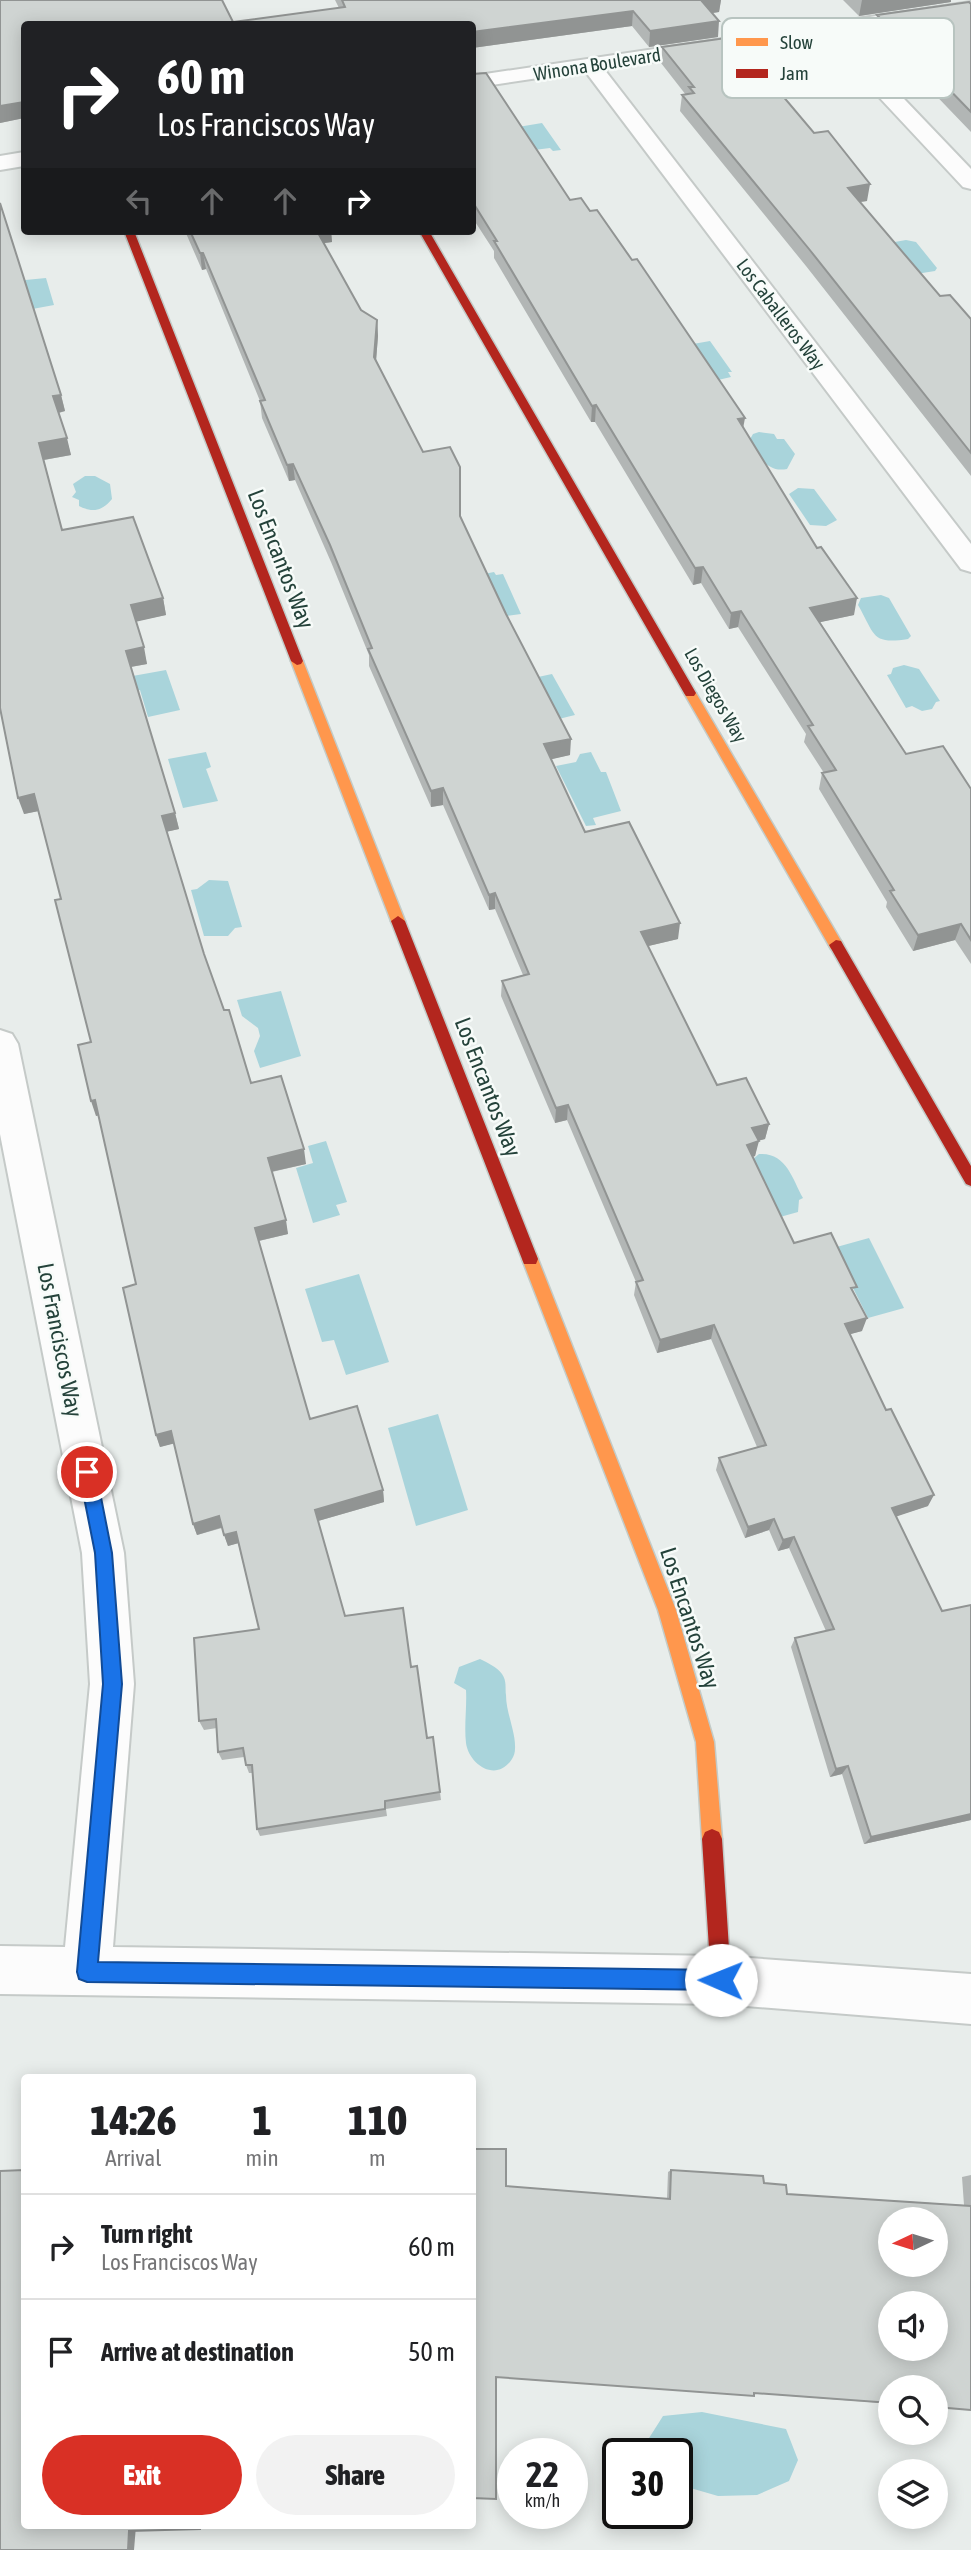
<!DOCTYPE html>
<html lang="en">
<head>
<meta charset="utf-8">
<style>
  :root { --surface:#fff; --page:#f2f2f2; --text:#202124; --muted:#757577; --line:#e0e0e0; --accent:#d93025 }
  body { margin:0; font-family:"Asap Condensed",sans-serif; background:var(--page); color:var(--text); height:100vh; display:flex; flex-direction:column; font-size:26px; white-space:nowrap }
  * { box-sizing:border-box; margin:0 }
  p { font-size:23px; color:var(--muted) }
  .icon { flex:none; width:38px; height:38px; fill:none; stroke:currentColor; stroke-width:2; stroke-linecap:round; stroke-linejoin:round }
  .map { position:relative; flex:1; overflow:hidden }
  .panel { position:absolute; left:21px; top:2074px; width:455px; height:455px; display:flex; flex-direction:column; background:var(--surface); border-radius:7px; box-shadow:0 4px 18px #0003 }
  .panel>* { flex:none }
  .hud { position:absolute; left:21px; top:21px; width:455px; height:214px; border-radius:7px; box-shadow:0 4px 18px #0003; background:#202124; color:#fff; overflow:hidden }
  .needle { width:46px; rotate:266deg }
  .fabs { position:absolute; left:878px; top:2207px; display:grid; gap:14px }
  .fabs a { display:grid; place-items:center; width:70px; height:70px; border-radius:50%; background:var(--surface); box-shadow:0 4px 18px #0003; font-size:35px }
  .speed { position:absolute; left:497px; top:2438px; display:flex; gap:14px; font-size:35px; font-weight:700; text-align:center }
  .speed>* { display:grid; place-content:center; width:91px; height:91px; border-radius:50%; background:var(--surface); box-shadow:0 4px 18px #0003; line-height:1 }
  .speed small { font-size:18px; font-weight:400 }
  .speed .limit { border:4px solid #111; border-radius:10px; background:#fff; color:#111 }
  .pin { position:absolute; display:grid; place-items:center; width:60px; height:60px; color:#fff; margin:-30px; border:4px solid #fff; border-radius:50%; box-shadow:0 2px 7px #0007 }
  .me { position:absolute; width:77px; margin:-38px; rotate:271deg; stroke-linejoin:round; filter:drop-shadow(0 0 5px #0008) }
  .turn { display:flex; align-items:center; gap:24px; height:147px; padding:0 21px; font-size:32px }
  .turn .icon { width:91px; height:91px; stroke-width:2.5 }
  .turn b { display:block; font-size:49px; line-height:60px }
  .lanes { display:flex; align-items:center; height:66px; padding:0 21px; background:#0003; justify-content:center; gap:35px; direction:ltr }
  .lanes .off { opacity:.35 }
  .eta { display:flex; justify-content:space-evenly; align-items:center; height:119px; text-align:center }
  .eta b { font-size:42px; font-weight:800; line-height:49px }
  .button { display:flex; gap:14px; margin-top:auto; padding:14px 21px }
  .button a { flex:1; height:80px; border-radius:42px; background:var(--accent); color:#fff; font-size:28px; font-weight:800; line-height:80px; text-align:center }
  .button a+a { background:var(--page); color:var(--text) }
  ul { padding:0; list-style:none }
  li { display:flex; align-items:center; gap:21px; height:105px; padding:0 21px; border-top:2px solid var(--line) }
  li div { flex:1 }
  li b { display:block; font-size:26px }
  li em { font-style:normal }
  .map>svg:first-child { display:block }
</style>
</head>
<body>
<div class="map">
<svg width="971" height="2550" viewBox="0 0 971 2550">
  <rect width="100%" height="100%" fill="#e8edeb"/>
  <path fill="#a9d4db" d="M 542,123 L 561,150 L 553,151 L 550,148 L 534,150 L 518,127 Z
    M 906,240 L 916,242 L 937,268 L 935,271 L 916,274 L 889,243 Z
    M 46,278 L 54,305 L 27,310 L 15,281 Z
    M 710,341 L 732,372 L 728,372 L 731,377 L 718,380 L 693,344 Z
    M 759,432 L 774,434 L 777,439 L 784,439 L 795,454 L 787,469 C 767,473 759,456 749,441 L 753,434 Z
    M 85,476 L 95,476 L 110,484 L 112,499 C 102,511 93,513 79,506 L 79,500 L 72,497 L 76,492 L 73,484 Z
    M 798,488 L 814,489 L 837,520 L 826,526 L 810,525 L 789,494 Z
    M 494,572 L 496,575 L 503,574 L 521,614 L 500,617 L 479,575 Z
    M 881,595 L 889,598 L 911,636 L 908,639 C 871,645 875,634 858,605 L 861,598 Z
    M 904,665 L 919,669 L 940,701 L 936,702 L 932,709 L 922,711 L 912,706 L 906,708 L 887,675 L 891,674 L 893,668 Z
    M 166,670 L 180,710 L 148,717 L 140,690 L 132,692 L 127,677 Z
    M 552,674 L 575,715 L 530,726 L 524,680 Z
    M 206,752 L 211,767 L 206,769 L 218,801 L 183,808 L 168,759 Z
    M 591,752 L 601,772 L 606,772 L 621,811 L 593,818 L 596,825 L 586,826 L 556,766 L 576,762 L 580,754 Z
    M 209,880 L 228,881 L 242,927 L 235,928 L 228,936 L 204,936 L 191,890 L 197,889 Z
    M 281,991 L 301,1056 L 260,1068 L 254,1051 L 260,1036 L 258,1028 L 242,1016 L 237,1000 Z
    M 326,1141 L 347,1202 L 336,1205 L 340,1215 L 313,1223 L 296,1168 L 313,1163 L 308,1146 Z
    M 759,1154 C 786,1152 792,1178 803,1198 L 799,1200 L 798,1212 L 780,1217 L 753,1159 Z
    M 869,1238 L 904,1308 L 868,1318 L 833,1248 Z
    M 359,1274 L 389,1362 L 346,1375 L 334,1340 L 322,1342 L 305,1289 Z
    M 438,1414 L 468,1510 L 416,1526 L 388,1428 Z
    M 480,1659 C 488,1663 497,1667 502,1674 C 507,1681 505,1688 506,1695 C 506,1713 516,1732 515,1749 C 515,1752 514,1756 512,1759 C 497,1783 469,1765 466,1743 C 464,1726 467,1707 466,1690 L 454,1683 L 459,1667 Z
    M 702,2412 L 786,2429 L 798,2460 L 789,2481 L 757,2495 L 718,2496 L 680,2485 L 677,2482 L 677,2454 L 650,2453 L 644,2446 L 663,2416 Z"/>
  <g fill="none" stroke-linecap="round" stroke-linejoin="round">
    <defs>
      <path id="street" d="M 971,2 L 971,14 L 841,33 L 971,169 L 971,189 L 963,187 L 822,36 L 604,69 L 971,544 L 971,572 L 961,569 L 585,71 L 472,88 L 472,76 Z
        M 24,152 L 24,166 L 0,170 L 0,156 Z
        M 0,1030 L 12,1034 L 18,1044 L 124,1553 L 134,1684 L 113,1947 L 721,1956 L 971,1974 L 971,2024 L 721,2004 L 0,1994 L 0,1946 L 65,1947 L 90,1684 L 82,1553 L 0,1134 Z"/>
      <path id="slow" d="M 297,657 L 303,661 L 405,921 L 403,925 L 393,925 L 391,921 L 291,661 Z
        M 690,689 L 696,693 L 841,941 L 843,945 L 841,949 L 831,949 L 684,693 Z
        M 530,1252 L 536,1254 L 538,1259 L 676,1610 L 714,1742 L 722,1839 L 719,1846 L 712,1849 L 705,1846 L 702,1839 L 696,1742 L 658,1610 L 522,1259 L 524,1254 Z"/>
      <path id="jam" d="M 124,231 L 134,231 L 303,661 L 301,664 L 297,665 L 291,661 Z
        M 419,231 L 429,231 L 696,693 L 694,696 L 686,696 L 684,693 Z
        M 398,916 L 405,921 L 538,1259 L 536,1264 L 524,1264 L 522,1259 L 391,921 Z
        M 836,940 L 841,941 L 971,1166 L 971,1186 L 966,1184 L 829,945 Z
        M 712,1829 L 719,1832 L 722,1839 L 731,1980 L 728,1987 L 721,1990 L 714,1987 L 711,1980 L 702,1839 L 705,1832 Z"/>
    </defs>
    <use href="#street" stroke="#c5cac8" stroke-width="4"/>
    <use href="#slow" stroke="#c3cbc8" stroke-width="3"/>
    <use href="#jam" stroke="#c3cbc8" stroke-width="3"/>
    <use href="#street" fill="#fcfcfc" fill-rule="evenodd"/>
    <use href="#slow" fill="#ff974d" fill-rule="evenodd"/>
    <use href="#jam" fill="#b3261e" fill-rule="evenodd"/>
  </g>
  <path fill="#b2b6b5" d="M 0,0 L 233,22 L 339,8 L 335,0 L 721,0 L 719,12 L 712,13 L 718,37 L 649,47 L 632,26 L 472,48 L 472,24 L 24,24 L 24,118 L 0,123 Z
    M 843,0 L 951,0 L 951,2 L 859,16 Z
    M 971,4 L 971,132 L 874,31 L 877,15 Z
    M 662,47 L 867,201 L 860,202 L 940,296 L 971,319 L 971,476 L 806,266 L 680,111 L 682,95 L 686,95 L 661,63 Z
    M 472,52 L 476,73 L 474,74 L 743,427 L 854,615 L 820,622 L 906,754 L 971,789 L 971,964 L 955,940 L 913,951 L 886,907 L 887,902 L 819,789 L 822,773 L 824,773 L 804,742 L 806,734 L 738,627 L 729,629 L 701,583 L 693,585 L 595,422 L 591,422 L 494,258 L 494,251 L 472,217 Z
    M 0,203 L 61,395 L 65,411 L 59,413 L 71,455 L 44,460 L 62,530 L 163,598 L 166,615 L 136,621 L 147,664 L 131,667 L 175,813 L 179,829 L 166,832 L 204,954 L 251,1083 L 306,1164 L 272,1172 L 288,1234 L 259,1241 L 310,1419 L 383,1490 L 384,1502 L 318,1521 L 345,1616 L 411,1667 L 427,1738 L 433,1737 L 441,1800 L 386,1809 L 387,1816 L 260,1836 L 257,1829 L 253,1773 L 249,1773 L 246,1765 L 244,1757 L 222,1760 L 218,1752 L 217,1728 L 204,1730 L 199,1721 L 259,1629 L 238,1543 L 228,1546 L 222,1528 L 197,1535 L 193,1524 L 174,1443 L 160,1447 L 156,1435 L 136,1284 L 99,1115 L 96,1116 L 91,1042 L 61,899 L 38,811 L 24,814 Z
    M 185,231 L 331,231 L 332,242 L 324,243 L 361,310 L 377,320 L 378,336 L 376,360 L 423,452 L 460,517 L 570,755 L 551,759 L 585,832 L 678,939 L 648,946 L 717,1085 L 769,1124 L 765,1139 L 758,1141 L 755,1156 L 753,1157 L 794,1243 L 855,1294 L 862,1331 L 850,1334 L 928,1506 L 896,1516 L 942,1611 L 971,1605 L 971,1820 L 864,1844 L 842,1774 L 830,1777 L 791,1647 L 795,1638 L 826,1631 L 789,1548 L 778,1551 L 769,1530 L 745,1538 L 716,1470 L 719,1458 L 757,1447 L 711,1339 L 657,1353 L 634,1295 L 636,1282 L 567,1120 L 555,1123 L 501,996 L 502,981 L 523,975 L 495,909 L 489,910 L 443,805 L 431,807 L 369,666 L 369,655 L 331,562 L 295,480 L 289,481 L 262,418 L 260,401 L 206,269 L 202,270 Z
    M 671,2170 L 764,2183 L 787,2194 L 964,2205 L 962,2177 L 971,2175 L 971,2410 L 754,2393 L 496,2377 L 506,2186 L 667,2199 L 668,2172 Z"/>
  <path fill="#919493" d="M 700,0 L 721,0 L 719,12 L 699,15 Z
    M 862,0 L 951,0 L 951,2 L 859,16 Z
    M 633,11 L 632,26 L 472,48 L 472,32 Z
    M 719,21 L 718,37 L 649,47 L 650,31 Z
    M 476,57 L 476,73 L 472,74 L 472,58 Z
    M 24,102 L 24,118 L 0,123 L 0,106 Z
    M 870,184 L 867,201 L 845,204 L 848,188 Z
    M 315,231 L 331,231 L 332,242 L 317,244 Z
    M 200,253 L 203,253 L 206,269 L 202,270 Z
    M 377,320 L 378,336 L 375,374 L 374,357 Z
    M 61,395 L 65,411 L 57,413 L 53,396 Z
    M 596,405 L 595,422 L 591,422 L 592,406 Z
    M 745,418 L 742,434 L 738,419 Z
    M 67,438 L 71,455 L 43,460 L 39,443 Z
    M 293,464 L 295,480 L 289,481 L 287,465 Z
    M 703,567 L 701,583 L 693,585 L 695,568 Z
    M 163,598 L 166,615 L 135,622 L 131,605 Z
    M 857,598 L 854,615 L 807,625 L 810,608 Z
    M 741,611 L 738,627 L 729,629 L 731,613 Z
    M 144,647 L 147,664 L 130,667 L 126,651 Z
    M 571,739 L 570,755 L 544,761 L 544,744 Z
    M 443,788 L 443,805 L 431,807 L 431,791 Z
    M 34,794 L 39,811 L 24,814 L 18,798 Z
    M 175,813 L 179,829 L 165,832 L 162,816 Z
    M 495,893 L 495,909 L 489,910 L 489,895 Z
    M 680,923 L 678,939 L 640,948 L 641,932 Z
    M 961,924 L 955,940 L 913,951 L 918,935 Z
    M 95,1100 L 100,1115 L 96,1116 L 91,1101 Z
    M 568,1105 L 567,1120 L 555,1123 L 556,1108 Z
    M 769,1124 L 765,1139 L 749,1143 L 752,1128 Z
    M 759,1141 L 755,1156 L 743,1159 L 747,1145 Z
    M 304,1149 L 306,1164 L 270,1172 L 268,1158 Z
    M 286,1220 L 288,1234 L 258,1241 L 255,1228 Z
    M 867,1318 L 862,1331 L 840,1337 L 845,1324 Z
    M 714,1325 L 711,1339 L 657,1353 L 660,1340 Z
    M 171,1431 L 176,1443 L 160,1447 L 156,1435 Z
    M 383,1490 L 384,1502 L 318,1521 L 315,1510 Z
    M 934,1495 L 928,1506 L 886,1520 L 892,1508 Z
    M 219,1516 L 223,1527 L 197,1535 L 193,1524 Z
    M 774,1519 L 769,1530 L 745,1538 L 748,1527 Z
    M 236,1532 L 239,1543 L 228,1546 L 224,1535 Z
    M 794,1537 L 789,1548 L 778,1551 L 783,1540 Z
    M 848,1766 L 842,1774 L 830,1777 L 836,1769 Z
    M 971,1814 L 971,1820 L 864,1844 L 871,1837 Z
    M 136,2526 L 134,2550 L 128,2550 L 129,2531 Z"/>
  <path fill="#cfd4d2" stroke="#919493" stroke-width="2" fill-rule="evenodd" d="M 0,0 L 222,0 L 233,22 L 345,7 L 342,0 L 701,0 L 719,21 L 650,31 L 633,11 L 472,32 L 472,24 L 24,24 L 24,102 L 0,106 Z
    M 969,2 L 971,4 L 971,112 L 877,15 Z
    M 733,37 L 814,133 L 828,131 L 870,184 L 848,188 L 940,296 L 950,295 L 971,319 L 971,453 L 809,249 L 682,95 L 694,93 L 689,87 L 694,87 L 662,47 Z
    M 486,73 L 570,200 L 581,198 L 590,211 L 597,210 L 632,260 L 637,259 L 745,418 L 738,419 L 817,548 L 821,547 L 857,598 L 810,608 L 906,754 L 943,746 L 971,789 L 971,940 L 961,924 L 918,935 L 890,891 L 894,890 L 822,773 L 836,770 L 808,726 L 813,725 L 741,611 L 731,613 L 703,567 L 695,568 L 596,405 L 592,406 L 494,241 L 497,241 L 472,201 L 472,74 Z
    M 0,203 L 61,395 L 53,396 L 67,438 L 39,443 L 62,530 L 133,517 L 163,598 L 131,605 L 144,647 L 126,651 L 175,813 L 162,816 L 204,954 L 224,1010 L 229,1010 L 251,1083 L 281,1076 L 304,1149 L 268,1158 L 286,1220 L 255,1228 L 310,1419 L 357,1406 L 383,1490 L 315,1510 L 345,1616 L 403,1608 L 411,1667 L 417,1666 L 427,1738 L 433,1737 L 440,1792 L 385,1801 L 385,1809 L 257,1829 L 252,1765 L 246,1765 L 243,1748 L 218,1752 L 216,1719 L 199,1721 L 194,1638 L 259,1629 L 236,1532 L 224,1535 L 219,1516 L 193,1524 L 171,1431 L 156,1435 L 123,1288 L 136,1284 L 95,1100 L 91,1101 L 78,1045 L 91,1042 L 55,900 L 61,899 L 34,794 L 18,798 L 0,708 Z
    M 190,231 L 317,231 L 361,310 L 377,320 L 374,357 L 423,452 L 450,447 L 460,467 L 460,516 L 506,614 L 571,739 L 544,744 L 585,832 L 629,822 L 680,923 L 641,932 L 717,1085 L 746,1078 L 769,1124 L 752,1128 L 759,1141 L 747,1145 L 794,1243 L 831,1233 L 857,1287 L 851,1288 L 867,1318 L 845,1324 L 886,1410 L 891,1409 L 934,1495 L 892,1508 L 942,1611 L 971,1605 L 971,1814 L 871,1837 L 848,1766 L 836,1769 L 795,1638 L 834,1629 L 794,1537 L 783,1540 L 774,1519 L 748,1527 L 719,1458 L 766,1445 L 714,1325 L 660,1340 L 636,1282 L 643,1280 L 568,1105 L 556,1108 L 502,981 L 529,974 L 495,893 L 489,895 L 443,788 L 431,791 L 368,649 L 372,648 L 330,545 L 293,464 L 287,465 L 260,401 L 265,400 L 203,253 L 200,253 Z
    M 472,2149 L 506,2149 L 506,2186 L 670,2199 L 671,2170 L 763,2176 L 764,2183 L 786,2185 L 787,2194 L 971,2206 L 971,2410 L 936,2407 L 936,2387 L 891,2387 L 891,2403 L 754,2393 L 754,2396 L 496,2377 L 496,2499 L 472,2498 ZM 891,2219 L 936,2219 L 936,2264 L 891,2264 ZM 891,2303 L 936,2303 L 936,2348 L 891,2348 Z
    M 24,2170 L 24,2525 L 200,2525 L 200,2529 L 129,2531 L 128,2550 L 0,2550 L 0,2171 Z"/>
  <path fill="#1a73e8" stroke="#114b97" stroke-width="2" d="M 87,1465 L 93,1467 L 96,1472 L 112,1553 L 122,1684 L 98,1962 L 721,1970 L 728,1973 L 731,1980 L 728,1987 L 721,1990 L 87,1982 L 79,1979 L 77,1972 L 103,1684 L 95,1553 L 79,1472 L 81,1467 Z"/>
  <g text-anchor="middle" stroke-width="5" stroke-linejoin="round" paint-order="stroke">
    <g font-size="19" fill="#24423a" stroke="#f7fbf9">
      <text transform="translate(597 64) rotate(-9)" y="7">Winona Boulevard</text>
      <text transform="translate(781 314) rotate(53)" y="7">Los Caballeros Way</text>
      <text transform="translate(716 695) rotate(60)" y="7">Los Diegos Way</text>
    </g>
    <g font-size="23" fill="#24423a" stroke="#f7fbf9">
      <text transform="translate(281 559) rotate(69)" y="8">Los Encantos Way</text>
      <text transform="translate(488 1087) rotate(69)" y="8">Los Encantos Way</text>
      <text transform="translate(60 1340) rotate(79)" y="8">Los Franciscos Way</text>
      <text transform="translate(690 1618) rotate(72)" y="8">Los Encantos Way</text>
    </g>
  </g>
  <rect x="722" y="18" width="232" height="80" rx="10" fill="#f7fbf9" stroke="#b8c4c0" stroke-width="2"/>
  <rect x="736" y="38" width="32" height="8" fill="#ff974d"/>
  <rect x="736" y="69" width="32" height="9" fill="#b3261e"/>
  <g font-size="19" fill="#24423a">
    <text x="780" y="49">Slow</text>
    <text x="780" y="80">Jam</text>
  </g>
</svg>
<div class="fabs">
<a><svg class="needle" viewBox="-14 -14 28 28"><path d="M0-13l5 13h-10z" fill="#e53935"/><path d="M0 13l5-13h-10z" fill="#757577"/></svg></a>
<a><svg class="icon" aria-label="sound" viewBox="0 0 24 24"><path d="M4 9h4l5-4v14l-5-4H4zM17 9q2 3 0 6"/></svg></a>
<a><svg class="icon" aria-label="search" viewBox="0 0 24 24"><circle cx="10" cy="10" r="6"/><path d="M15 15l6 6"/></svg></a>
<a><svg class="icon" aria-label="layers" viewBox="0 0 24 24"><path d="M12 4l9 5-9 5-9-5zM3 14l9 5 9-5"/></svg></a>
</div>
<div class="speed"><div>22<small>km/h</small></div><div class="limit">30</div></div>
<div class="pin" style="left:87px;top:1472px;background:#d93025"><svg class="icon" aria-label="arrive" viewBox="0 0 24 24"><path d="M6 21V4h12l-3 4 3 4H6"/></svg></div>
<svg class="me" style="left:721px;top:1980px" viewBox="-20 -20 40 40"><circle r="19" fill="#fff"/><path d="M0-13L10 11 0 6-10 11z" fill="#1a73e8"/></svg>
<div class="hud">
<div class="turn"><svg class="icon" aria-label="right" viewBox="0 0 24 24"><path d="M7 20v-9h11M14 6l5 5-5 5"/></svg><div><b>60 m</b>Los Franciscos Way</div></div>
<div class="lanes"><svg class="icon off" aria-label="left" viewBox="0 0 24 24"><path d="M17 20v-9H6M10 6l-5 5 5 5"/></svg><svg class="icon off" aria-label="ahead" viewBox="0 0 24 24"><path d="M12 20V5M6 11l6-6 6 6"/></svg><svg class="icon off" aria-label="ahead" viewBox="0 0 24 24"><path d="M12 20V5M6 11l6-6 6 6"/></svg><svg class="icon" aria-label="right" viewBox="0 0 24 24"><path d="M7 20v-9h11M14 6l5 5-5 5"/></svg></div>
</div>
<section class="panel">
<div class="eta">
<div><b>14:26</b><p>Arrival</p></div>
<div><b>1</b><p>min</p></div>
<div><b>110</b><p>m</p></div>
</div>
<ul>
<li><svg class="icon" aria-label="right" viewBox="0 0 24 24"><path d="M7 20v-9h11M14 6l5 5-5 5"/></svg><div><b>Turn right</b><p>Los Franciscos Way</p></div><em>60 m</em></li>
<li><svg class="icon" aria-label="arrive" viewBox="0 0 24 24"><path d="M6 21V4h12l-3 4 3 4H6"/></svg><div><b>Arrive at destination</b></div><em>50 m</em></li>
</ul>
<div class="button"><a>Exit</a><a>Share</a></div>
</section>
</div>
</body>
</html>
